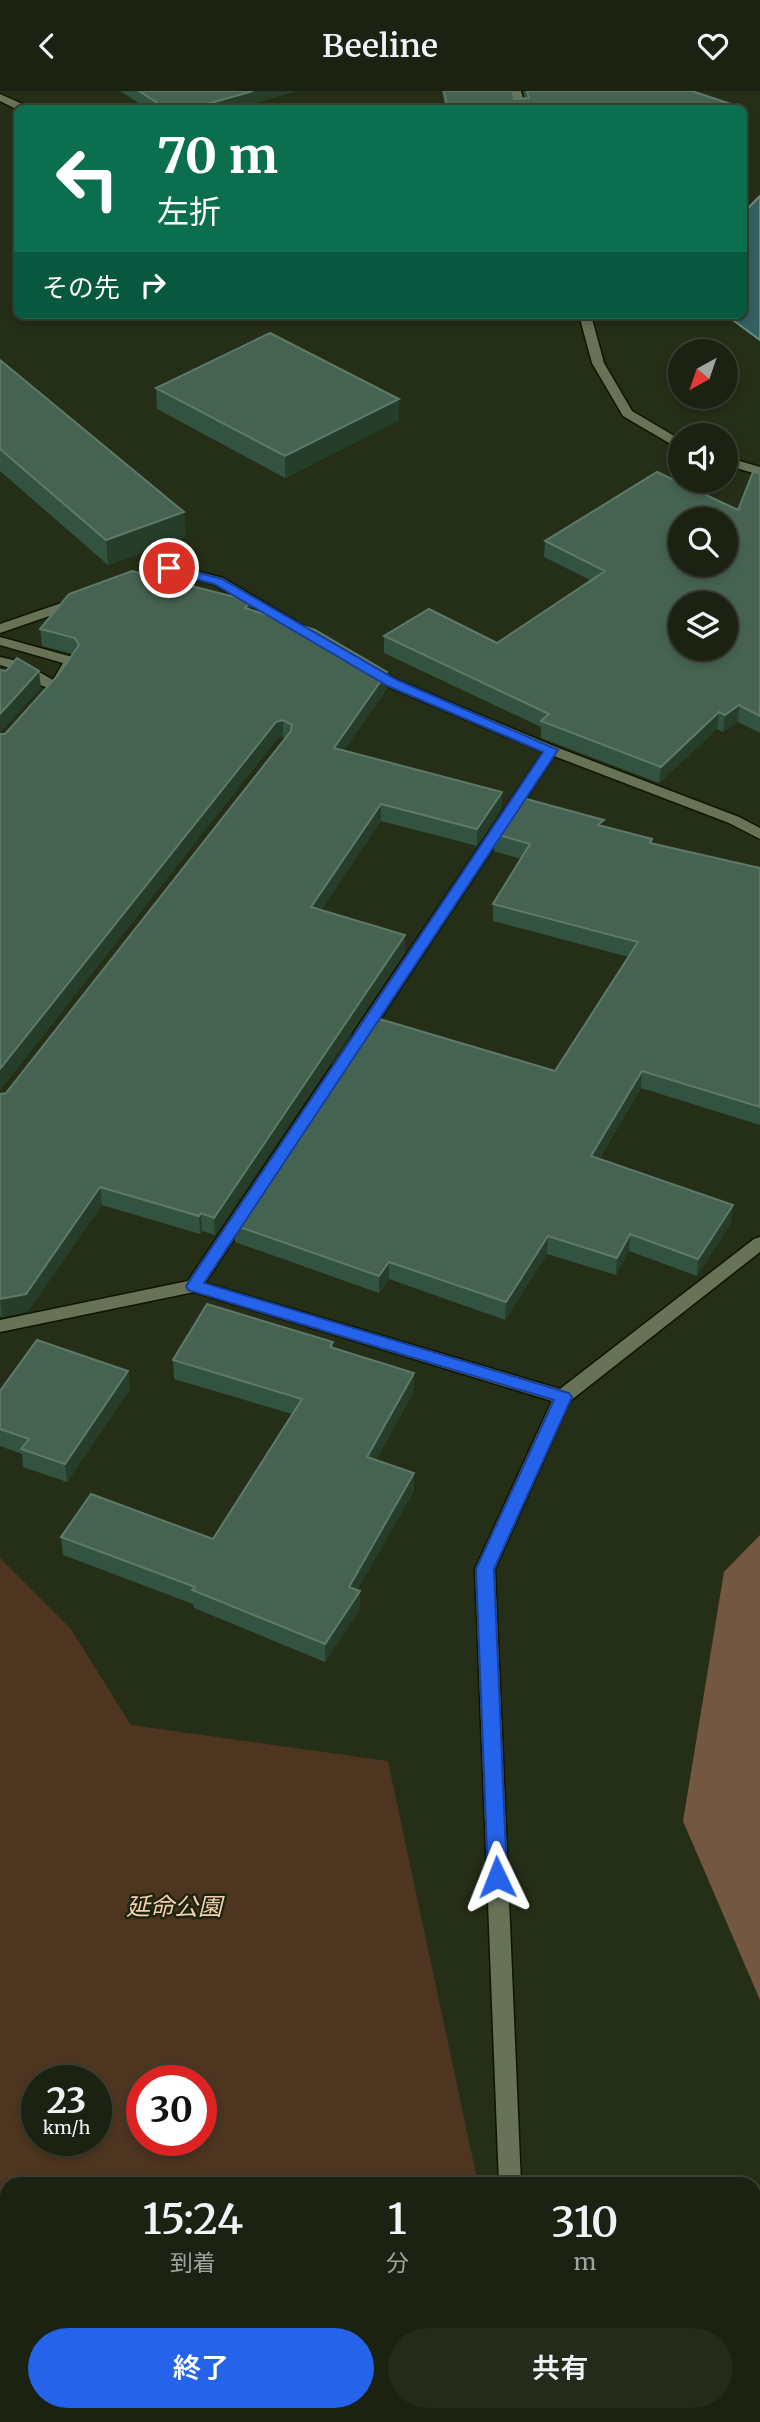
<!DOCTYPE html>
<html lang="ja">
<head>
<meta charset="utf-8">
<style>
  :root { --surface:#1c2211; --page:#252a1a; --text:#f1f3f6; --muted:#a0a49f; --line:#3a3f31; --accent:#2563eb }
  body { margin:0; font-family:Merriweather,"Noto Sans JP",serif; background:var(--page); color:var(--text); height:100vh; display:flex; flex-direction:column; font-size:26px; white-space:nowrap }
  * { box-sizing:border-box; margin:0 }
  p { font-size:23px; color:var(--muted) }
  .icon { flex:none; width:38px; height:38px; fill:none; stroke:currentColor; stroke-width:2; stroke-linecap:round; stroke-linejoin:round }
  .map { position:relative; flex:1; overflow:hidden }
  .side { position:absolute; left:0px; top:2086px; width:761px; height:245px; display:flex; flex-direction:column; background:var(--surface); border-radius:21px 21px 0 0; box-shadow:0 4px 10px #0003,0 0 0 2px var(--line) }
  .side>* { flex:none }
  .top-card { position:absolute; left:14px; top:14px; width:733px; height:214px; border-radius:10px; box-shadow:0 4px 10px #0003,0 0 0 2px var(--line); background:#0b6e4f; color:#fff; overflow:hidden }
  .needle { width:46px; rotate:220deg }
  .tools { position:absolute; left:668px; top:248px; display:grid; gap:14px }
  .tools a { display:grid; place-items:center; width:70px; height:70px; border-radius:50%; background:var(--surface); box-shadow:0 4px 10px #0003,0 0 0 2px var(--line); font-size:35px }
  .speed { position:absolute; left:21px; top:1974px; display:flex; gap:14px; font-size:35px; font-weight:700; text-align:center }
  .speed>* { display:grid; place-content:center; width:91px; height:91px; border-radius:50%; background:var(--surface); box-shadow:0 4px 10px #0003,0 0 0 2px var(--line); line-height:1 }
  .speed small { font-size:18px; font-weight:400 }
  .speed .limit { border:10px solid #d22; background:#fff; color:#111 }
  .pin { position:absolute; display:grid; place-items:center; width:60px; height:60px; color:#fff; margin:-30px; border:4px solid #fff; border-radius:50%; box-shadow:0 2px 7px #0007 }
  .me { position:absolute; width:77px; margin:-38px; rotate:358deg; stroke-linejoin:round; filter:drop-shadow(0 0 5px #0008) }
  .turn { display:flex; align-items:center; gap:24px; height:147px; padding:0 28px; font-size:32px }
  .turn .icon { width:91px; height:91px; stroke-width:2.5 }
  .turn b { display:block; font-size:49px; line-height:60px }
  .then { display:flex; align-items:center; height:66px; padding:0 28px; background:#0003; gap:14px; font-size:26px }
  .eta { display:flex; justify-content:space-evenly; align-items:center; height:119px; text-align:center }
  .eta b { font-size:42px; font-weight:600; line-height:49px }
  .button { display:flex; gap:14px; margin-top:auto; padding:14px 28px }
  .button a { flex:1; height:80px; border-radius:42px; background:var(--accent); color:#fff; font-size:28px; font-weight:600; line-height:80px; text-align:center }
  .button a+a { background:var(--page); color:var(--text) }
  header { display:flex; justify-content:space-between; align-items:center; height:91px; padding:0 28px; background:var(--surface); font-size:32px; font-weight:600 }
  .map>svg:first-child { display:block }
</style>
</head>
<body>
<header><svg class="icon" aria-label="back" viewBox="0 0 24 24"><path d="M15 5l-7 7 7 7"/></svg>Beeline<svg class="icon" aria-label="heart" viewBox="0 0 24 24"><path d="M12 20l-8-8c-3-5 5-10 8-4 3-6 11-1 8 4z"/></svg></header>
<div class="map">
<svg width="760" height="2331" viewBox="0 0 760 2331">
  <rect width="100%" height="100%" fill="#252e17"/>
  <path fill="#4d3520" fill-rule="evenodd" d="M 0,1467 L 71,1538 L 131,1634 L 388,1670 L 477,2088 L 477,2093 L 7,2093 L 7,2324 L 477,2324 L 477,2331 L 0,2331 ZM 37,1990 L 96,1990 L 96,2049 L 37,2049 ZM 142,1990 L 201,1990 L 201,2049 L 142,2049 Z"/>
  <path fill="#735740" d="M 760,1444 L 760,1909 L 683,1730 L 724,1481 Z"/>
  <path fill="#32615f" stroke="#688b85" stroke-width="2" d="M 760,105 L 760,249 L 726,224 L 744,224 L 744,121 Z"/>
  <g fill="none" stroke-linecap="round" stroke-linejoin="round">
    <defs>
      <path id="street" d="M 0,3 L 29,16 L 30,18 L 18,19 L 0,10 Z
        M 169,473 L 223,487 L 317,543 L 310,547 L 305,546 L 213,493 L 170,481 L 129,496 L 122,492 Z
        M 79,506 L 86,510 L 84,513 L 0,542 L 0,533 Z
        M 0,546 L 76,567 L 78,570 L 64,590 L 57,591 L 61,595 L 59,598 C 43,601 18,578 0,574 L 0,566 L 22,571 L 53,589 L 63,572 L 0,554 Z
        M 367,573 L 397,589 L 556,656 L 739,726 L 760,737 L 760,748 L 729,732 L 554,665 L 367,948 L 355,948 L 353,944 L 355,940 L 543,661 L 387,595 L 362,580 L 360,577 Z
        M 338,974 L 346,979 L 205,1192 L 560,1298 L 754,1148 L 760,1146 L 760,1161 L 570,1310 L 495,1478 L 521,2093 L 499,2093 L 475,1478 L 552,1310 L 194,1201 L 0,1241 L 0,1229 L 188,1190 L 332,975 Z
        M 535,2324 L 559,2324 L 561,2331 L 537,2331 Z"/>
      <path id="secondary" d="M 511,0 L 521,0 L 526,18 L 515,18 Z
        M 579,224 L 591,224 L 604,272 L 632,320 L 681,349 L 681,359 L 623,325 L 592,272 Z
        M 726,366 L 760,376 L 760,384 L 726,374 Z"/>
    </defs>
    <use href="#street" stroke="#0e1602" stroke-width="3"/>
    <use href="#secondary" stroke="#0e1602" stroke-width="3"/>
    <use href="#street" fill="#677257" fill-rule="evenodd"/>
    <use href="#secondary" fill="#677257" fill-rule="evenodd"/>
  </g>
  <path fill="#335341" d="M 120,0 L 296,0 L 234,18 L 148,18 Z
    M 442,0 L 512,0 L 514,8 L 525,8 L 523,0 L 692,0 L 740,18 L 445,18 Z
    M 0,269 L 186,446 L 108,474 L 0,380 Z
    M 156,297 L 399,329 L 285,387 L 157,318 Z
    M 760,382 L 760,642 L 738,631 L 723,641 L 717,638 L 659,692 L 541,647 L 541,636 L 384,562 L 384,545 L 497,552 L 590,489 L 544,466 L 545,450 L 738,419 Z
    M 252,519 L 387,598 L 344,659 L 502,701 L 501,719 L 477,755 L 381,730 L 321,819 L 405,861 L 215,1144 L 202,1140 L 200,1143 L 102,1114 L 28,1220 L 2,1226 L 0,1225 L 0,1003 L 6,1002 L 285,647 L 283,646 L 277,648 L 0,999 L 0,643 L 5,643 L 59,583 L 73,563 L 42,555 L 40,538 Z
    M 604,735 L 652,748 L 652,752 L 760,777 L 760,1034 L 641,997 L 599,1068 L 733,1114 L 731,1132 L 697,1185 L 629,1160 L 616,1184 L 547,1163 L 505,1229 L 389,1188 L 379,1202 L 235,1151 L 234,1134 L 555,980 L 629,866 L 493,830 L 493,813 L 521,768 L 494,760 L 495,743 Z
    M 333,1251 L 333,1257 L 414,1300 L 376,1369 L 414,1382 L 414,1400 L 357,1499 L 360,1500 L 360,1518 L 325,1571 L 194,1517 L 193,1513 L 63,1464 L 61,1446 L 213,1448 L 292,1323 L 174,1288 L 173,1269 Z
    M 128,1280 L 130,1298 L 67,1391 L 23,1376 L 22,1363 L 0,1355 L 0,1300 Z"/>
  <path fill="#253d29" d="M 253,0 L 296,0 L 234,18 L 190,18 Z
    M 399,308 L 399,329 L 285,387 L 285,365 Z
    M 184,421 L 186,446 L 108,474 L 106,449 Z
    M 251,510 L 252,527 L 245,517 Z
    M 39,580 L 41,597 L 0,642 L 0,623 Z
    M 387,581 L 387,598 L 334,674 L 334,657 Z
    M 739,614 L 738,631 L 723,641 L 725,624 Z
    M 719,621 L 717,638 L 659,692 L 661,676 Z
    M 283,629 L 283,646 L 277,648 L 0,999 L 0,978 L 276,631 Z
    M 502,701 L 501,719 L 477,755 L 477,738 Z
    M 381,713 L 381,730 L 312,834 L 311,816 Z
    M 405,844 L 405,861 L 215,1144 L 214,1127 Z
    M 642,980 L 641,997 L 590,1082 L 591,1065 Z
    M 100,1096 L 102,1114 L 28,1220 L 2,1226 L 0,1208 Z
    M 733,1114 L 731,1132 L 697,1185 L 698,1168 Z
    M 201,1122 L 202,1140 L 200,1143 L 199,1125 Z
    M 630,1143 L 629,1160 L 616,1184 L 617,1167 Z
    M 548,1145 L 547,1163 L 505,1229 L 506,1211 Z
    M 389,1171 L 389,1188 L 379,1202 L 379,1185 Z
    M 128,1280 L 130,1298 L 67,1391 L 65,1373 Z
    M 414,1282 L 414,1300 L 368,1384 L 367,1366 Z
    M 414,1382 L 414,1400 L 349,1514 L 349,1496 Z
    M 360,1500 L 360,1518 L 325,1571 L 325,1553 Z"/>
  <path fill="#466352" stroke="#5f7968" stroke-width="2" fill-rule="evenodd" d="M 139,0 L 253,0 L 190,18 L 167,18 Z
    M 444,0 L 512,0 L 514,8 L 529,7 L 527,0 L 692,0 L 740,16 L 739,18 L 448,18 Z
    M 270,242 L 399,308 L 285,365 L 156,297 Z
    M 0,269 L 184,421 L 106,449 L 0,358 Z
    M 657,381 L 738,419 L 753,381 L 760,382 L 760,625 L 739,614 L 725,624 L 719,621 L 661,676 L 541,630 L 549,623 L 384,545 L 429,518 L 497,552 L 605,480 L 545,450 ZM 681,429 L 726,429 L 726,474 L 681,474 ZM 681,513 L 726,513 L 726,558 L 681,558 Z
    M 132,480 L 251,510 L 245,517 L 315,539 L 387,581 L 334,657 L 502,701 L 477,738 L 381,713 L 311,816 L 405,844 L 214,1127 L 201,1122 L 199,1125 L 100,1096 L 26,1203 L 0,1208 L 0,1003 L 6,1002 L 291,640 L 292,634 L 283,629 L 276,631 L 0,978 L 0,643 L 5,643 L 59,583 L 79,554 L 75,547 L 40,538 L 69,503 Z
    M 17,567 L 39,580 L 0,623 L 0,579 L 6,580 Z
    M 519,706 L 604,729 L 598,734 L 652,748 L 650,752 L 760,777 L 760,1016 L 642,980 L 591,1065 L 733,1114 L 698,1168 L 630,1143 L 617,1167 L 548,1145 L 506,1211 L 389,1171 L 379,1185 L 234,1134 L 373,926 L 555,980 L 638,851 L 493,813 L 530,753 L 495,743 Z
    M 207,1213 L 333,1251 L 330,1256 L 414,1282 L 367,1366 L 414,1382 L 349,1496 L 360,1500 L 325,1553 L 192,1499 L 195,1496 L 61,1446 L 91,1403 L 213,1448 L 302,1308 L 173,1269 Z
    M 37,1249 L 128,1280 L 65,1373 L 21,1358 L 29,1348 L 0,1338 L 0,1300 Z"/>
  <path fill="#2563eb" stroke="#184099" stroke-width="2" d="M 169,474 L 222,488 L 397,589 L 558,659 L 204,1192 L 569,1302 L 572,1306 L 494,1478 L 507,1786 L 504,1792 L 497,1794 L 490,1792 L 488,1786 L 476,1478 L 554,1309 L 188,1199 L 186,1195 L 543,661 L 388,595 L 214,493 L 164,480 L 164,475 Z"/>
  <g text-anchor="middle" stroke-width="5" stroke-linejoin="round" paint-order="stroke">
    <g font-size="24" font-style="italic" fill="#f8cead" stroke="#1c250d">
      <text x="174" y="1824">延命公園</text>
    </g>
  </g>
</svg>
<div class="tools">
<a><svg class="needle" viewBox="-14 -14 28 28"><path d="M0-13l5 13h-10z" fill="#e53935"/><path d="M0 13l5-13h-10z" fill="#a0a49f"/></svg></a>
<a><svg class="icon" aria-label="sound" viewBox="0 0 24 24"><path d="M4 9h4l5-4v14l-5-4H4zM17 9q2 3 0 6"/></svg></a>
<a><svg class="icon" aria-label="search" viewBox="0 0 24 24"><circle cx="10" cy="10" r="6"/><path d="M15 15l6 6"/></svg></a>
<a><svg class="icon" aria-label="layers" viewBox="0 0 24 24"><path d="M12 4l9 5-9 5-9-5zM3 14l9 5 9-5"/></svg></a>
</div>
<div class="speed"><div>23<small>km/h</small></div><div class="limit">30</div></div>
<div class="pin" style="left:169px;top:477px;background:#d93025"><svg class="icon" aria-label="arrive" viewBox="0 0 24 24"><path d="M6 21V4h12l-3 4 3 4H6"/></svg></div>
<svg class="me" style="left:497px;top:1786px" viewBox="-20 -20 40 40"><path d="M0-17L14 15 0 8-14 15z" fill="#2563eb" stroke="#fff" stroke-width="4"/></svg>
<div class="top-card">
<div class="turn"><svg class="icon" aria-label="left" viewBox="0 0 24 24"><path d="M17 20v-9H6M10 6l-5 5 5 5"/></svg><div><b>70 m</b>左折</div></div>
<div class="then">その先<svg class="icon" aria-label="right" viewBox="0 0 24 24"><path d="M7 20v-9h11M14 6l5 5-5 5"/></svg></div>
</div>
<section class="side">
<div class="eta">
<div><b>15:24</b><p>到着</p></div>
<div><b>1</b><p>分</p></div>
<div><b>310</b><p>m</p></div>
</div>
<div class="button"><a>終了</a><a>共有</a></div>
</section>
</div>
</body>
</html>
